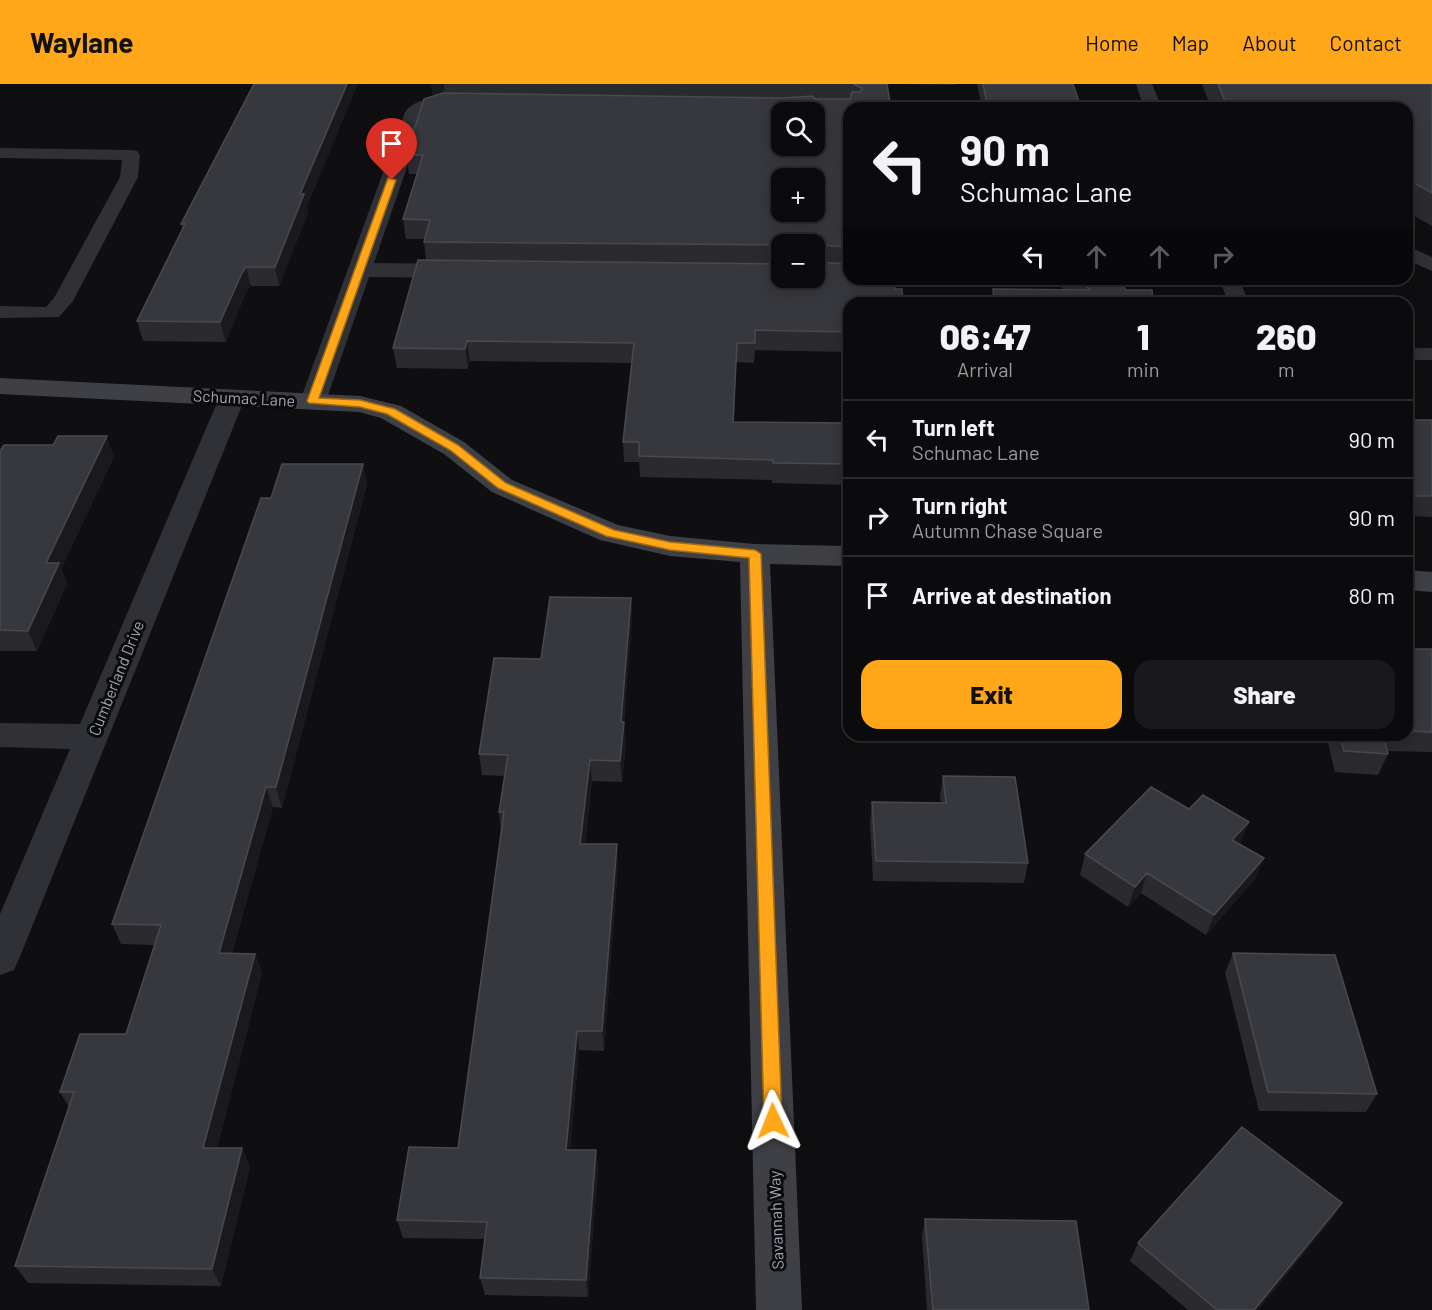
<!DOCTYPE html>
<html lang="en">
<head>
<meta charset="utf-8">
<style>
  :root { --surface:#0b0b0d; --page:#19191b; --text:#f1f3f6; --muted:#9a9b9d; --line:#2b2b2e; --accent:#ffa619 }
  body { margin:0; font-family:Barlow,sans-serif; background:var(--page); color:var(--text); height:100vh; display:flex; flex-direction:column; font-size:22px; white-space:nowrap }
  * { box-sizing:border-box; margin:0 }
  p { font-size:20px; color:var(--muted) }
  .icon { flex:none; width:33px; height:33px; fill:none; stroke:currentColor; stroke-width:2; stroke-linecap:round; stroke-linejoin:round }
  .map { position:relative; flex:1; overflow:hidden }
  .details { position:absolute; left:843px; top:213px; width:570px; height:444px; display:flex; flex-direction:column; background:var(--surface); border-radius:18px; box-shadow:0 3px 15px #0003,0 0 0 2px var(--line) }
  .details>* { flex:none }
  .hud { position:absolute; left:843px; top:18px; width:570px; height:183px; border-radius:18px; box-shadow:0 3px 15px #0003,0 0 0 2px var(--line); background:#0b0b0d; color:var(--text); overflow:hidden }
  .fabs { position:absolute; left:771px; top:18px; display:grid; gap:12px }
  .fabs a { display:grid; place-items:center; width:54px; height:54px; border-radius:12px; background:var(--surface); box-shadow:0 3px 15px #0003,0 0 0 2px var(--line); font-size:30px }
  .pin { position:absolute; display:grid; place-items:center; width:51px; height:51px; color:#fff; margin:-62px -26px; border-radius:50% 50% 50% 0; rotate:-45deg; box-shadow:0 0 6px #0007 }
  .pin .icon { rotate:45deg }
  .me { position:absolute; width:66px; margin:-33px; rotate:358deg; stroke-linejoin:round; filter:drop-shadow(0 0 4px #0008) }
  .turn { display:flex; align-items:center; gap:21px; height:126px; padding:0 18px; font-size:27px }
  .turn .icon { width:78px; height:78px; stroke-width:2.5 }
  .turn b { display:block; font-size:42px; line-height:51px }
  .lanes { display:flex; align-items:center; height:57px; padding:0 18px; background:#0003; justify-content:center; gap:30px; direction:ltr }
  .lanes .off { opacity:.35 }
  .eta { display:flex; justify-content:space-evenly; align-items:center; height:102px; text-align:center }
  .eta b { font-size:36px; font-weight:800; line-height:42px }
  .primary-button { display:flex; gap:12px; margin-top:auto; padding:12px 18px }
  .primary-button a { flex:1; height:69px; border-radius:18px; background:var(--accent); color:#111; font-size:24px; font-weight:800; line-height:69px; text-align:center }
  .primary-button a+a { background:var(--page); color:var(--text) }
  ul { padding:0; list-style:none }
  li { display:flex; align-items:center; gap:18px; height:78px; padding:0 18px; border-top:2px solid var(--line) }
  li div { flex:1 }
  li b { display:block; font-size:22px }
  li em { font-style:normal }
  header { display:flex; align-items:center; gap:36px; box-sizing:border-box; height:84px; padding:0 30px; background:var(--accent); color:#111 }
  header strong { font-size:28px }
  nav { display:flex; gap:33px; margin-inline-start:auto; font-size:21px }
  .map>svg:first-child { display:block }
</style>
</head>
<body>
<header>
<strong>Waylane</strong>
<nav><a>Home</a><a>Map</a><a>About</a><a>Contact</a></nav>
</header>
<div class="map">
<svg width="1432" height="1226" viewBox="0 0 1432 1226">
  <rect width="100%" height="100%" fill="#0f0f11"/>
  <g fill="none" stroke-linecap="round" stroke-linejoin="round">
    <path fill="#303136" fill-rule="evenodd" d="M 1136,0 L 1152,0 L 1162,24 L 1144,24 Z
      M 0,64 L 131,66 L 137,67 L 140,71 L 138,93 L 73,217 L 59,233 L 0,234 L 0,222 L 46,223 L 54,214 L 120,93 L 122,76 L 0,74 Z
      M 1407,162 L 1432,173 L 1432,187 L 1407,176 Z
      M 1219,195 L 1239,195 L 1249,219 L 1229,219 Z
      M 1407,264 L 1432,264 L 1432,276 L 1407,276 Z"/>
    <path fill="#303136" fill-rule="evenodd" d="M 458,13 L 471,15 L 474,19 L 471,23 L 434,27 L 425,31 L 374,179 L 459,180 L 468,182 L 471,187 L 468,192 L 459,194 L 369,193 L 326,317 L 323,323 L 313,325 L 303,323 L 300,317 L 405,28 C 416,13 441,13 458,13 Z
      M 232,306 L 242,308 L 245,314 L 19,875 L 14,886 L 0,891 L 0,830 L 70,665 L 0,663 L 0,639 L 80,640 L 219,314 L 222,308 Z"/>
    <path fill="#3e4046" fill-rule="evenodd" d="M 0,294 L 360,312 L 401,322 L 464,358 L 512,396 L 618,441 L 670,452 L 755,460 L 849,462 L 849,482 L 770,480 L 802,1226 L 756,1226 L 740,478 L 670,472 L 600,456 L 492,408 L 444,370 L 381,334 L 359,328 L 0,310 Z
      M 1407,486 L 1432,488 L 1432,508 L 1407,506 Z"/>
  </g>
  <path fill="#2b2b2f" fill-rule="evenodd" d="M 431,0 L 887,0 L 891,24 L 849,24 L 849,195 L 894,195 L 895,205 L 902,205 L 903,218 L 991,219 L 993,205 L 1064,206 L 1052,195 L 1123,195 L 1125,206 L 1152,206 L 1153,219 L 849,219 L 849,268 L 755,266 L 754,279 L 736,278 L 734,338 L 849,339 L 849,401 L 772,399 L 772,396 L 640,393 L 639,378 L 624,378 L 623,358 L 632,279 L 470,277 L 468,285 L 397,284 L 393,264 L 418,176 L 426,176 L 424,158 L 424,155 L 406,155 L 403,135 L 417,90 L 409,90 L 406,71 L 424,15 L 433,12 ZM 782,28 L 814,28 L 814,62 L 782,62 ZM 782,94 L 814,94 L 814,128 L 782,128 ZM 782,160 L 814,160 L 814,194 L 782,194 Z
    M 898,0 L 955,0 L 955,1 Z
    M 977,0 L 1073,0 L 1081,24 L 982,24 Z
    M 1202,0 L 1432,0 L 1432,142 L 1407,128 L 1407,24 L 1211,24 Z
    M 307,123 L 308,129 L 279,202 L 251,202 L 246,208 L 226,258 L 143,257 L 137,237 L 183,145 L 181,140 Z
    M 1407,336 L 1432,336 L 1432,433 L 1407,432 Z
    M 0,367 L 114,373 L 61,485 L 67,500 L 37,567 L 0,567 Z
    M 363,380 L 367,400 L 282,724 L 273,723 L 232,869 L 255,870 L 262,889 L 217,1064 L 242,1064 L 250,1083 L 221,1202 L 28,1199 L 15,1182 L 69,1023 L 60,1008 L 126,950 L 155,861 L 121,860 L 112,840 Z
    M 631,514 L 632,535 L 624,638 L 626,658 L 622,698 L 592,697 L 585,760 L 618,781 L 604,967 L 579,966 L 570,1066 L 596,1066 L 598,1084 L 588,1213 L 485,1211 L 480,1194 L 485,1155 L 403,1154 L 397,1136 L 458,1064 L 501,746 L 499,728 L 504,692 L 482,691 L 479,670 L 541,575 Z
    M 1407,565 L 1432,565 L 1432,668 L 1387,667 L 1388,670 L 1378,691 L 1335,688 L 1326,651 L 1407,651 Z
    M 943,692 L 1028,779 L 1024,799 L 873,797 L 870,738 L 872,718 L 941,719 L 940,712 Z
    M 1241,758 L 1239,760 L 1264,774 L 1255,795 L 1206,851 L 1141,809 L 1128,823 L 1080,791 L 1085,770 Z
    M 1233,869 L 1377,1010 L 1366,1028 L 1259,1027 L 1225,889 Z
    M 1342,1119 L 1331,1136 L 1258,1226 L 1188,1226 L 1130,1177 L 1138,1159 Z
    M 925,1135 L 1089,1226 L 927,1226 L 922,1152 Z"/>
  <path fill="#1a1a1d" d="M 347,0 L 358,0 L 307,123 L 308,129 L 279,202 L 275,183 L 300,110 Z
    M 431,0 L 444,0 L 445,11 L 433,13 Z
    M 246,183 L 251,202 L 246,208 L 226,258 L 220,238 L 242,189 Z
    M 467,257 L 470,277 L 468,285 L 465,265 Z
    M 107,352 L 114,373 L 61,485 L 67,500 L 37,567 L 28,547 L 46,479 Z
    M 363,380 L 367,400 L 282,724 L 276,703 Z
    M 631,514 L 632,535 L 622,658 L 621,638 Z
    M 624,638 L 626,658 L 622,698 L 620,677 Z
    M 590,676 L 592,697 L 582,780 L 580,760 Z
    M 266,703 L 273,723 L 226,889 L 219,869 Z
    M 1249,738 L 1241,758 L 1225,776 L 1232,756 Z
    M 617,760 L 618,781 L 604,967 L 602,947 Z
    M 1264,774 L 1255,795 L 1206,851 L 1214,831 Z
    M 1147,789 L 1141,809 L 1128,823 L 1135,803 Z
    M 255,870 L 262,889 L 212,1082 L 203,1064 Z
    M 577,947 L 579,966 L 568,1084 L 566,1066 Z
    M 242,1064 L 250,1083 L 221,1202 L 212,1185 Z
    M 596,1066 L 598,1084 L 588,1213 L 586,1196 Z
    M 1342,1119 L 1331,1136 L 1258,1226 L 1254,1226 Z"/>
  <path fill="#37383d" stroke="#484a50" stroke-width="1.5" fill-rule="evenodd" d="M 254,0 L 347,0 L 300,110 L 304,110 L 275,183 L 246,183 L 242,189 L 220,238 L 137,237 L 185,140 L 181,140 Z
    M 853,0 L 887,0 L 891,24 L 849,24 L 849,163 L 815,161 L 814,164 L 814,160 L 782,160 L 782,161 L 424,158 L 430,136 L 403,135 L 423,71 L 406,71 L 424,15 L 443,9 L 783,14 L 813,12 L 815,15 L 850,15 L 852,8 L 860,8 L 862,4 ZM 782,28 L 814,28 L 814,62 L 782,62 ZM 782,94 L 814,94 L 814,128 L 782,128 Z
    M 983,0 L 1073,0 L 1081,24 L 988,24 Z
    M 1218,0 L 1432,0 L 1432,109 L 1407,95 L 1407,24 L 1306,24 L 1297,19 L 1225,17 Z
    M 418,176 L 782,180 L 782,194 L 814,194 L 814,178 L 849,180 L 849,195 L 894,195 L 895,205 L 902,205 L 903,218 L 995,219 L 993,205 L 1090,206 L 1078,195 L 1123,195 L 1125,206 L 1152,206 L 1153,218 L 1150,219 L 849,219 L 849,248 L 755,246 L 755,259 L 737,259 L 733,338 L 849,339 L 849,380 L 773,379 L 773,376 L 639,372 L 639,358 L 623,358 L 634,259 L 467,257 L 465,265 L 393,264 Z
    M 1407,336 L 1432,336 L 1432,412 L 1407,412 Z
    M 58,352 L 107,352 L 46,479 L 59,479 L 28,547 L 0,546 L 0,367 L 4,361 L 53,361 Z
    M 282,380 L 363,380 L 276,703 L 266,703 L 219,869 L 255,870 L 203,1064 L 242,1064 L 212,1185 L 15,1182 L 74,1008 L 60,1008 L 80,950 L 126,950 L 161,841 L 112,840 L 261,414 L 271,414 Z
    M 550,513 L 631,514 L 621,638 L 624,638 L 620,677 L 590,676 L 580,760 L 617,760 L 602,947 L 577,947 L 566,1066 L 596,1066 L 586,1196 L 480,1194 L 487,1138 L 397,1136 L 409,1063 L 458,1064 L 504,728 L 499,728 L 508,671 L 479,670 L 494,574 L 541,575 Z
    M 1407,565 L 1432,565 L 1432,648 L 1407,647 Z
    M 1340,651 L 1383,651 L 1388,670 L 1344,667 Z
    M 943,692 L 1015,693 L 1028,779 L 876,777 L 872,718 L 946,719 Z
    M 1151,703 L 1189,725 L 1203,711 L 1249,738 L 1232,756 L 1264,774 L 1214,831 L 1147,789 L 1135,803 L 1085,770 Z
    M 1233,869 L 1335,871 L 1377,1010 L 1268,1008 Z
    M 1242,1043 L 1342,1119 L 1254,1226 L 1217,1226 L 1138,1159 Z
    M 925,1135 L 1076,1137 L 1089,1226 L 933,1226 Z"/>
  <path fill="#ffa619" stroke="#a66c10" stroke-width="1.5" d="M 388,94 L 396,96 L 319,314 L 360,316 L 395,325 L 458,361 L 506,399 L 614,446 L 670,458 L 755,466 L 761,470 L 782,1037 L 779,1043 L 773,1045 L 767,1043 L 764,1037 L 749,474 L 670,466 L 606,452 L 498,404 L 450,366 L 387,330 L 360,323 L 309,319 L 307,317 Z"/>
  <g text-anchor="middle" stroke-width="6" stroke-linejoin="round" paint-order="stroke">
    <g font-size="16" fill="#9fa6b3" stroke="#0a0a0c">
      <text transform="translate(244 314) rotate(3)" y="6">Schumac Lane</text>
      <text transform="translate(116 594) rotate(-68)" y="6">Cumberland Drive</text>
      <text transform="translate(776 1136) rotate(-92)" y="6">Savannah Way</text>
    </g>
  </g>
</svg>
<div class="fabs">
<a><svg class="icon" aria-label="search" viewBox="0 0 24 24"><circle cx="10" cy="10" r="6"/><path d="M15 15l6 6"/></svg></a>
<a>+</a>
<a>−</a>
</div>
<div class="pin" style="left:392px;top:96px;background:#d93025"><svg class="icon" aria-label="arrive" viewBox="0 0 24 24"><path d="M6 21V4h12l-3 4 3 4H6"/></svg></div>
<svg class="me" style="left:773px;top:1037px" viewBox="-20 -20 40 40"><path d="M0-17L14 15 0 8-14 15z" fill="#ffa619" stroke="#fff" stroke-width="4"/></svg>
<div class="hud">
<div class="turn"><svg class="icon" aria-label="left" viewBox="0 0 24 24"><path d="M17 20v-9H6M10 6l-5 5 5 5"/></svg><div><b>90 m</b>Schumac Lane</div></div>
<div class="lanes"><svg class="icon" aria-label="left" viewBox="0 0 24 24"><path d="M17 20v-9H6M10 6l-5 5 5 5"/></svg><svg class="icon off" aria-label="ahead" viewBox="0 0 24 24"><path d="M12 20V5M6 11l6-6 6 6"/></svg><svg class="icon off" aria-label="ahead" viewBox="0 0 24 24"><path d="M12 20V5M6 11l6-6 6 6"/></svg><svg class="icon off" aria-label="right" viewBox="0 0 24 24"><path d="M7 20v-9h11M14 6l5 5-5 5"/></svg></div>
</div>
<section class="details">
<div class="eta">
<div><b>06:47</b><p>Arrival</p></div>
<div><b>1</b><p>min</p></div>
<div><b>260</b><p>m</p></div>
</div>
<ul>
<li><svg class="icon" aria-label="left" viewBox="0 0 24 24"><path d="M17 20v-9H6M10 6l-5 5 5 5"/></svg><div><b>Turn left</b><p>Schumac Lane</p></div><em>90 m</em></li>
<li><svg class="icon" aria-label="right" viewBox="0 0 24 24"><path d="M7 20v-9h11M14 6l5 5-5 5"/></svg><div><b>Turn right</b><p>Autumn Chase Square</p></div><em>90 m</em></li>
<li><svg class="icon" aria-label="arrive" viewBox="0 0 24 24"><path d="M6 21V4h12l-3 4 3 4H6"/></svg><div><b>Arrive at destination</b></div><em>80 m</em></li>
</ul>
<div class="primary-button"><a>Exit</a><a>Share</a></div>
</section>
</div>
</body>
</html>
